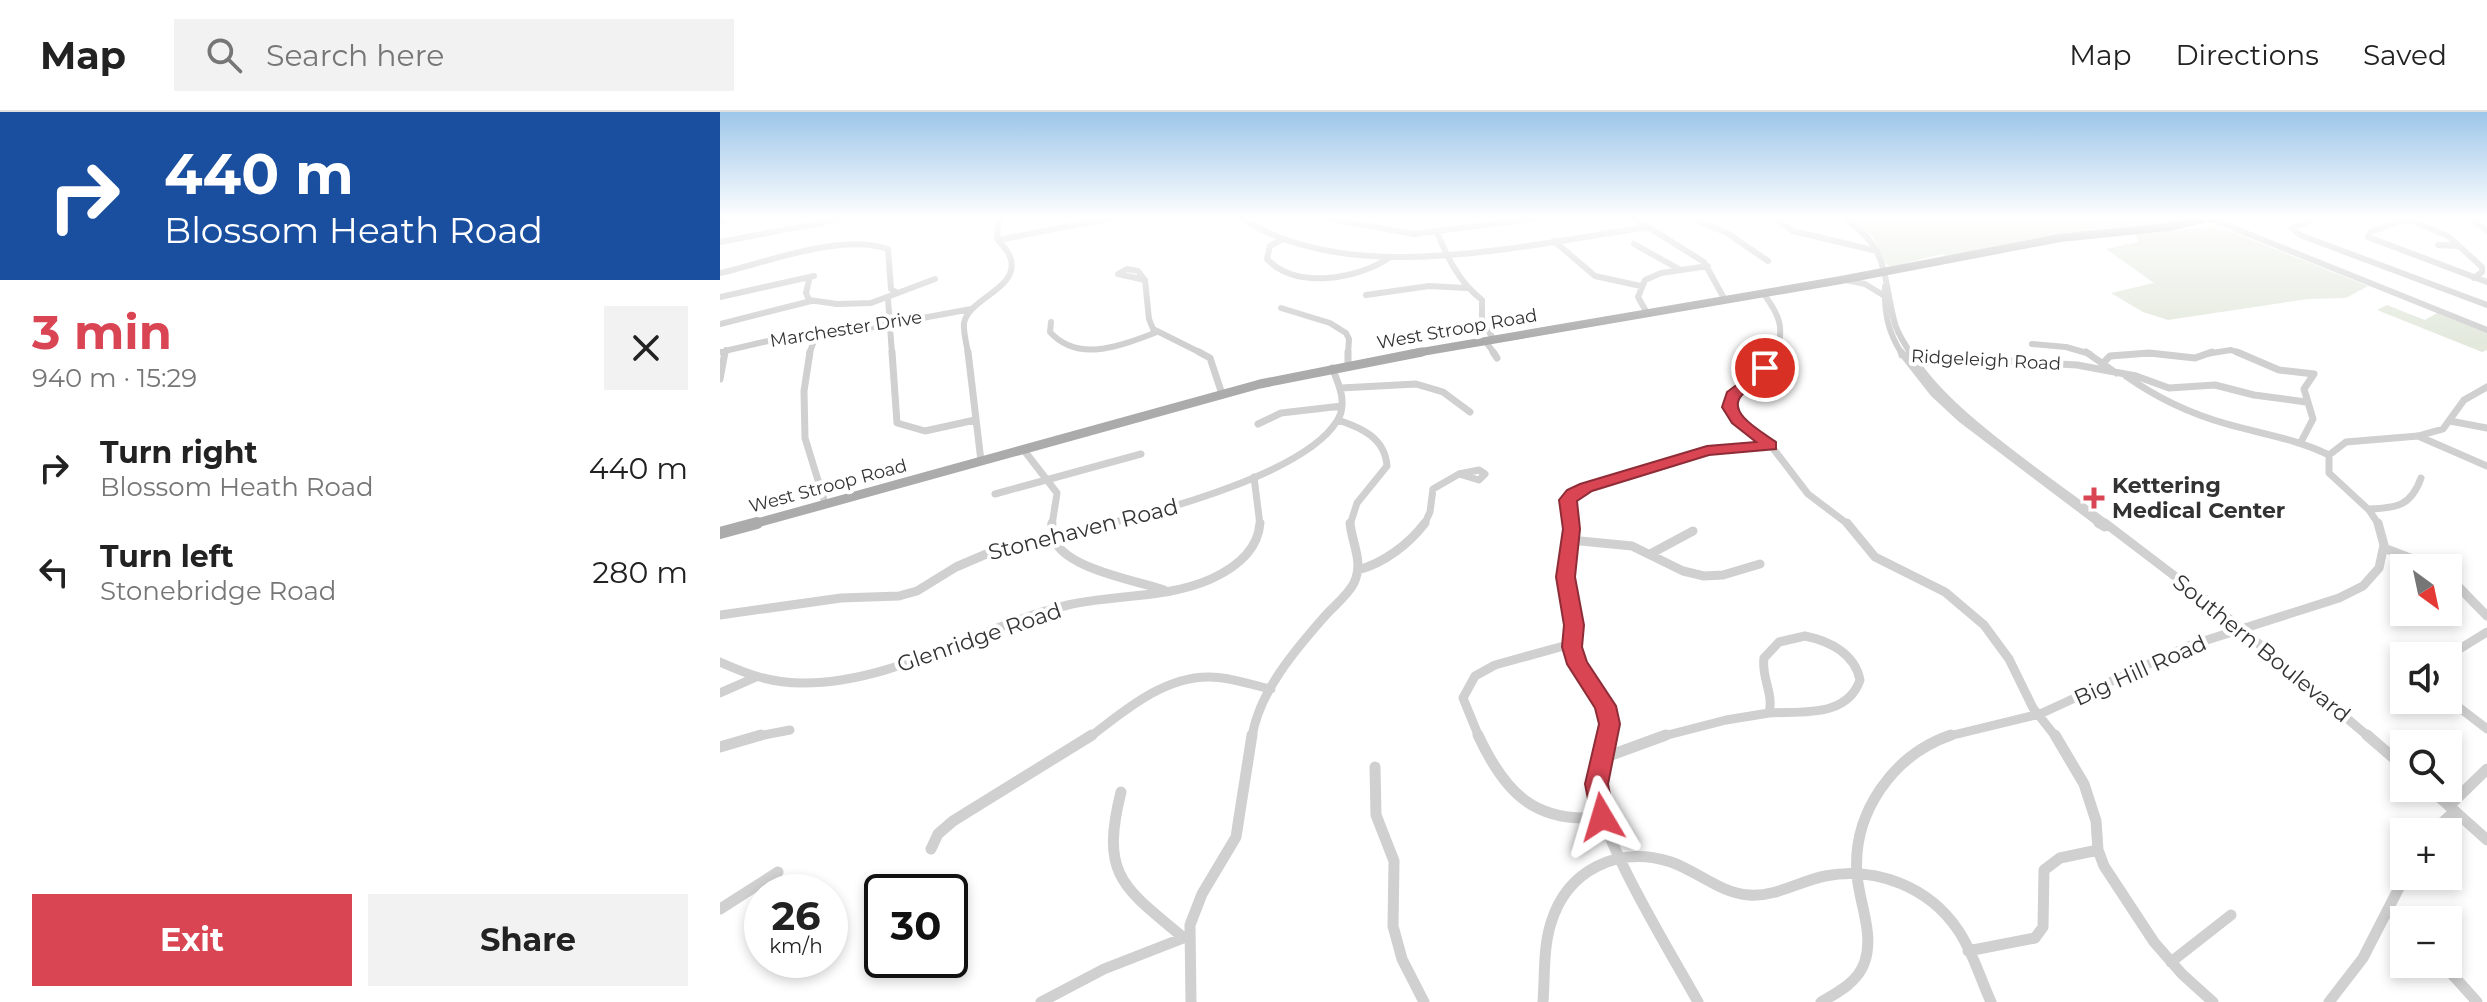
<!DOCTYPE html>
<html lang="en">
<head>
<meta charset="utf-8">
<style>
  :root { --surface:#fff; --page:#f2f2f2; --text:#222; --muted:#767676; --line:#e0e0e0; --accent:#da4554 }
  body { margin:0; font-family:Montserrat,sans-serif; background:var(--page); color:var(--text); height:100vh; display:flex; flex-direction:column; font-size:30px; white-space:nowrap }
  * { box-sizing:border-box; margin:0 }
  p { font-size:26px; color:var(--muted) }
  .icon { flex:none; width:44px; height:44px; fill:none; stroke:currentColor; stroke-width:2; stroke-linecap:round; stroke-linejoin:round }
  .map { position:relative; flex:1; overflow:hidden }
  .drawer { display:flex; flex-direction:column; background:var(--surface); width:720px }
  .drawer>* { flex:none }
  .hud { background:#1a4fa0; color:#fff; overflow:hidden }
  .needle { width:52px; rotate:147deg }
  .controls { position:absolute; left:1670px; top:442px; display:grid; gap:16px }
  .controls a { display:grid; place-items:center; width:72px; height:72px; border-radius:0px; background:var(--surface); box-shadow:0 4px 12px #0003; font-size:40px }
  .speed { position:absolute; left:24px; top:762px; display:flex; gap:16px; font-size:40px; font-weight:700; text-align:center }
  .speed>* { display:grid; place-content:center; width:104px; height:104px; border-radius:50%; background:var(--surface); box-shadow:0 4px 12px #0003; line-height:1 }
  .speed small { font-size:20px; font-weight:400 }
  .speed .limit { border:4px solid #111; border-radius:12px; background:#fff; color:#111 }
  .pin { position:absolute; display:grid; place-items:center; width:68px; height:68px; color:#fff; margin:-34px; border:4px solid #fff; border-radius:50%; box-shadow:0 2px 8px #0007 }
  .me { position:absolute; width:88px; margin:-44px; rotate:353deg; stroke-linejoin:round; filter:drop-shadow(0 0 6px #0008) }
  .turn { display:flex; align-items:center; gap:28px; height:168px; padding:0 32px; font-size:36px }
  .turn .icon { width:104px; height:104px; stroke-width:2.5 }
  .turn b { display:block; font-size:56px; line-height:68px }
  .round { display:grid; place-items:center; flex:none; width:84px; height:84px; border-radius:0px; background:var(--page) }
  .headline { display:flex; align-items:center; justify-content:space-between; height:136px; padding:0 32px }
  h1 { font-size:48px; font-weight:700; line-height:60px; color:var(--accent) }
  .action { display:flex; gap:16px; margin-top:auto; padding:16px 32px }
  .action a { flex:1; height:92px; border-radius:0px; background:var(--accent); color:#fff; font-size:32px; font-weight:700; line-height:92px; text-align:center }
  .action a+a { background:var(--page); color:var(--text) }
  ul { padding:0; list-style:none }
  li { display:flex; align-items:center; gap:24px; height:104px; padding:0 32px }
  li div { flex:1 }
  li b { display:block; font-size:30px }
  li em { font-style:normal }
  header { display:flex; align-items:center; gap:48px; box-sizing:border-box; height:112px; padding:0 40px; background:var(--surface); border-bottom:2px solid var(--line) }
  header strong { font-size:38px }
  nav { display:flex; gap:44px; margin-inline-start:auto; font-size:28px }
  .search { width:560px; height:72px; background:var(--page); display:flex; align-items:center; gap:20px; box-sizing:border-box; padding:0 28px; border-radius:0px; color:var(--muted); font-size:30px }
  main { display:flex; flex:1; min-height:0 }
  .map>svg:first-child { display:block }
</style>
</head>
<body>
<header>
<strong>Map</strong>
<div class="search"><svg class="icon" aria-label="search" viewBox="0 0 24 24"><circle cx="10" cy="10" r="6"/><path d="M15 15l6 6"/></svg>Search here</div>
<nav><a>Map</a><a>Directions</a><a>Saved</a></nav>
</header>
<main>
<section class="drawer">
<div class="hud">
<div class="turn"><svg class="icon" aria-label="right" viewBox="0 0 24 24"><path d="M7 20v-9h11M14 6l5 5-5 5"/></svg><div><b>440 m</b>Blossom Heath Road</div></div>
</div>
<div class="headline"><div><h1>3 min</h1><p>940 m · 15:29</p></div><a class="round"><svg class="icon" aria-label="close" viewBox="0 0 24 24"><path d="M6 6l12 12M18 6L6 18"/></svg></a></div>
<ul>
<li><svg class="icon" aria-label="right" viewBox="0 0 24 24"><path d="M7 20v-9h11M14 6l5 5-5 5"/></svg><div><b>Turn right</b><p>Blossom Heath Road</p></div><em>440 m</em></li>
<li><svg class="icon" aria-label="left" viewBox="0 0 24 24"><path d="M17 20v-9H6M10 6l-5 5 5 5"/></svg><div><b>Turn left</b><p>Stonebridge Road</p></div><em>280 m</em></li>
</ul>
<div class="action"><a>Exit</a><a>Share</a></div>
</section>
<div class="map">
<svg width="1767" height="890" viewBox="0 0 1767 890">
  <rect width="100%" height="100%" fill="#fff"/>
  <path fill="#e3e9dd" d="M 1128,105 L 1480,105 L 1226,144 L 1222,142 L 1171,155 L 1165,151 L 1153,125 Z
    M 1497,114 L 1648,174 L 1626,186 L 1588,187 L 1448,208 L 1423,200 L 1391,181 L 1434,171 L 1386,137 L 1418,130 L 1416,122 Z
    M 1667,193 L 1705,208 L 1717,201 L 1767,221 L 1767,238 L 1762,240 L 1657,198 Z"/>
  <g fill="none" stroke-linecap="round" stroke-linejoin="round">
    <path stroke="#d0d0d0" stroke-width="6" d="M 520,105 C 629,178 807,132 929,115
      M 601,105 L 694,122 L 826,105
      M 912,105 L 984,150 L 1005,188
      M 969,105 L 1007,121 L 1048,149
      M 1052,105 L 1073,119 L 1157,139
      M 1122,105 C 1169,135 1162,160 1174,208 C 1176,220 1185,232 1191,242
      M 1486,105 L 1767,218
      M 1599,105 L 1572,116 L 1580,123 L 1767,193
      M 1693,105 L 1650,120 L 1648,125 L 1767,170
      M 1747,105 L 1767,118
      M 1687,107 L 1728,124 L 1762,155 L 1762,160 L 1754,166
      M 0,110 L 9,105
      M 717,120 C 728,147 739,170 762,188 L 762,206 L 773,227
      M 563,127 L 550,134 L 547,147 C 576,178 637,167 669,146
      M 278,128 L 395,105
      M 834,129 L 875,164 L 921,174
      M 0,130 L 131,105
      M 914,132 L 959,157
      M 1718,133 L 1739,134
      M 407,157 L 418,159 L 425,168 L 398,162 Z
      M 0,161 C 48,150 121,121 168,137 L 171,177 L 176,180
      M 89,168 L 86,181 L 89,188 L 117,192 L 151,191 L 215,167
      M 425,168 L 429,207 L 433,217 L 483,242
      M 1126,168 L 1145,172 L 1163,183
      M 1165,174 C 1164,201 1168,220 1182,242
      M 1043,181 C 1059,202 1066,217 1055,242
      M 646,183 L 709,174 L 746,176
      M 0,185 L 94,164
      M 168,187 L 172,242
      M 561,196 L 610,211 L 626,221 L 629,227 L 628,242
      M 927,201 L 918,185 L 925,168 L 941,161 L 988,154
      M 331,210 L 330,220 C 359,252 402,233 437,220
      M 0,212 L 91,189
      M 765,229 L 775,242
      M 1312,232 L 1346,235 L 1370,242
      M 0,240 L 61,226 L 116,222 L 251,197
      M 5,242 L 6,238
      M 89,242 L 96,224
      M 248,242 C 247,233 243,220 244,211 C 249,186 298,177 291,148 C 290,140 282,133 277,127 L 279,105
      M 1410,242 L 1442,242
      M 1486,242 L 1511,238 L 1522,242"/>
    <path stroke="#d0d0d0" stroke-width="7" d="M 90,240 L 84,279 L 85,326 L 105,391
      M 172,240 L 177,311 L 205,319 L 255,308
      M 248,240 L 261,349
      M 479,240 L 490,246 L 502,282
      M 773,240 L 777,246
      M 1056,240 L 1051,251 L 1012,284 L 1010,295 L 1014,303 L 1052,335 L 1088,382 L 1129,413
      M 1181,240 L 1214,282 L 1241,307 L 1381,413
      M 1190,240 C 1220,298 1334,371 1388,413
      M 1366,240 L 1396,261
      M 1517,240 L 1559,258 L 1594,262 L 1584,277 L 1593,307 L 1582,328
      M 1182,243 L 1357,253 L 1416,264 L 1449,276 L 1495,273 L 1534,283 L 1586,290
      M 1384,250 L 1390,244 L 1429,241 L 1475,246 L 1492,240
      M 628,253 L 628,240
      M 1406,264 C 1437,286 1471,302 1507,312 C 1542,322 1577,327 1609,343
      M 0,267 L 5,240
      M 621,276 L 696,272 L 723,280 L 750,300
      M 618,308 C 642,316 665,326 667,354 L 637,391 L 630,413
      M 1730,309 L 1767,316
      M 538,312 L 561,301 L 622,294
      M 1698,324 L 1767,354
      M 303,337 L 337,381 L 332,413
      M 759,358 L 765,362 L 759,368 L 739,362 Z
      M 534,365 L 540,413
      M 275,382 L 421,342
      M 1649,397 C 1677,396 1691,394 1701,366
      M 383,413 C 442,399 585,361 617,309 C 628,292 619,272 612,256
      M 704,413 L 710,400 L 713,377 L 739,362
      M 851,413 L 848,388 L 866,376 L 987,339 L 1051,333
      M 1659,413 L 1649,398 L 1609,361 L 1609,343 L 1626,330 L 1698,324 L 1723,317 L 1744,288 L 1767,275"/>
    <path stroke="#d0d0d0" stroke-width="9" d="M 332,411 C 324,455 414,467 444,478
      M 851,411 L 846,465 L 854,513 L 854,543 L 885,594 L 890,612 L 887,625
      M 1127,411 L 1155,445 L 1225,480 L 1264,513 L 1289,547 L 1313,596 L 1336,625
      M 1378,411 L 1385,415
      M 1385,411 L 1494,494 L 1649,625
      M 850,428 L 912,434 L 963,459 L 984,464 L 1003,463 L 1040,452
      M 1664,436 L 1716,456
      M 932,441 L 973,419
      M 638,458 C 664,451 689,432 705,411
      M 1728,464 L 1767,504
      M 0,503 L 121,486 L 179,484 L 197,479 L 236,455 L 278,437 L 392,411
      M 1085,524 C 1110,529 1135,542 1140,568 C 1127,606 1081,599 1049,601 C 1054,581 1041,566 1044,546 L 1059,530 Z
      M 1728,544 L 1767,520
      M 0,550 C 27,562 51,571 81,571 C 175,572 259,514 348,493 C 395,482 446,487 491,467 C 515,456 538,439 540,411
      M 0,581 L 34,566
      M 1728,587 L 1767,617
      M 34,625 L 70,618
      M 370,625 C 404,599 444,564 490,565 C 511,565 531,573 551,577
      M 532,625 C 539,580 575,538 605,504 C 614,494 628,483 634,471 C 644,450 632,432 630,411
      M 759,625 L 743,586 L 755,564 L 775,553 L 851,532
      M 940,625 L 1006,608 L 1049,601
      M 1225,625 L 1320,602 L 1468,534 L 1619,486 L 1643,474 L 1659,456 L 1664,433 L 1658,411"/>
    <path stroke="#d0d0d0" stroke-width="11" d="M 758,623 C 785,681 815,712 882,705
      M 887,623 C 884,639 877,656 876,672 C 873,716 954,846 978,890
      M 1335,623 L 1364,672 L 1376,709 L 1378,738 L 1384,754 L 1434,830 L 1462,862 L 1493,890
      M 1647,623 L 1684,655
      M 0,635 L 41,623
      M 883,646 L 946,623
      M 655,655 L 656,703 L 674,749 L 673,814 L 682,847 L 704,890
      M 1709,676 L 1767,728
      M 401,680 C 380,764 403,775 464,826
      M 1729,694 L 1767,657
      M 1712,720 L 1735,699
      M 211,737 L 218,722 L 233,709 L 372,623
      M 0,797 L 58,760
      M 1669,799 L 1684,811
      M 1248,839 L 1315,826 L 1323,815 L 1324,758 L 1340,746 L 1378,738
      M 1451,850 L 1511,803
      M 1723,852 L 1757,890
      M 321,890 L 384,857 L 466,825
      M 471,890 L 470,813 L 482,782 L 516,725 L 532,623
      M 823,890 C 825,864 823,836 831,811 C 847,758 898,733 951,750 C 977,759 1000,781 1029,783 C 1056,785 1080,769 1105,764 C 1156,754 1209,775 1238,818 C 1253,840 1260,866 1271,890
      M 1101,890 C 1119,880 1139,869 1145,849 C 1154,821 1139,790 1137,763 C 1132,701 1173,643 1231,623
      M 1609,890 L 1643,846 L 1685,764"/>
    <path stroke="#ababab" stroke-width="8" d="M 690,242 L 1121,168 L 1340,126 L 1448,115 L 1493,105"/>
    <path stroke="#ababab" stroke-width="9" d="M 30,413 L 540,272 L 702,240"/>
    <path stroke="#ababab" stroke-width="12" d="M 0,421 L 37,411"/>
  </g>
  <linearGradient id="sky" x2="0" y2="1"><stop stop-color="#9dc6e9"/><stop offset="0.46" stop-color="#fff"/><stop offset="1" stop-color="#fff" stop-opacity="0"/></linearGradient>
  <rect width="1767" height="230" fill="url(#sky)"/>
  <path fill="#da4554" stroke="#8e2d37" stroke-width="2" d="M 1045,252 L 1053,256 C 1044,266 1031,273 1022,283 C 1005,301 1044,321 1056,330 L 1056,337 L 989,343 L 872,379 L 857,389 L 860,417 L 855,465 L 864,513 L 862,535 L 867,550 L 896,594 L 900,612 L 888,672 L 894,705 L 890,712 L 882,715 L 873,712 L 865,672 L 879,612 L 875,596 L 847,552 L 842,535 L 844,513 L 836,465 L 843,417 L 839,388 L 847,378 L 860,372 L 987,334 L 1036,330 L 1012,311 L 1002,295 L 1007,280 Z"/>
  <path fill="#da4554" stroke="#fff" stroke-width="3" d="M1370 374h8v8h8v8h-8v8h-8v-8h-8v-8h8z"/>
  <g text-anchor="middle" stroke-width="8" stroke-linejoin="round" paint-order="stroke">
    <g font-size="18" fill="#333" stroke="#fff">
      <text transform="translate(126 217) rotate(-9)" y="6">Marchester Drive</text>
      <text transform="translate(737 217) rotate(-10)" y="6">West Stroop Road</text>
      <text transform="translate(1266 248) rotate(3)" y="6">Ridgeleigh Road</text>
      <text transform="translate(108 374) rotate(-15)" y="6">West Stroop Road</text>
    </g>
    <g font-size="22" font-weight="bold" fill="#333" stroke="#fff" text-anchor="start">
      <text x="1392" y="381">Kettering<tspan x="1392" dy="25">Medical Center</tspan></text>
    </g>
    <g font-size="22" fill="#333" stroke="#fff">
      <text transform="translate(363 417) rotate(-14)" y="8">Stonehaven Road</text>
      <text transform="translate(259 525) rotate(-19)" y="8">Glenridge Road</text>
      <text transform="translate(1542 536) rotate(39)" y="8">Southern Boulevard</text>
      <text transform="translate(1420 558) rotate(-24)" y="8">Big Hill Road</text>
    </g>
  </g>
</svg>
<div class="controls">
<a><svg class="needle" viewBox="-14 -14 28 28"><path d="M0-13l5 13h-10z" fill="#e53935"/><path d="M0 13l5-13h-10z" fill="#767676"/></svg></a>
<a><svg class="icon" aria-label="sound" viewBox="0 0 24 24"><path d="M4 9h4l5-4v14l-5-4H4zM17 9q2 3 0 6"/></svg></a>
<a><svg class="icon" aria-label="search" viewBox="0 0 24 24"><circle cx="10" cy="10" r="6"/><path d="M15 15l6 6"/></svg></a>
<a>+</a>
<a>−</a>
</div>
<div class="speed"><div>26<small>km/h</small></div><div class="limit">30</div></div>
<div class="pin" style="left:1045px;top:256px;background:#d93025"><svg class="icon" aria-label="arrive" viewBox="0 0 24 24"><path d="M6 21V4h12l-3 4 3 4H6"/></svg></div>
<svg class="me" style="left:882px;top:705px" viewBox="-20 -20 40 40"><path d="M0-17L14 15 0 8-14 15z" fill="#da4554" stroke="#fff" stroke-width="4"/></svg>
</div>
</main>
</body>
</html>
